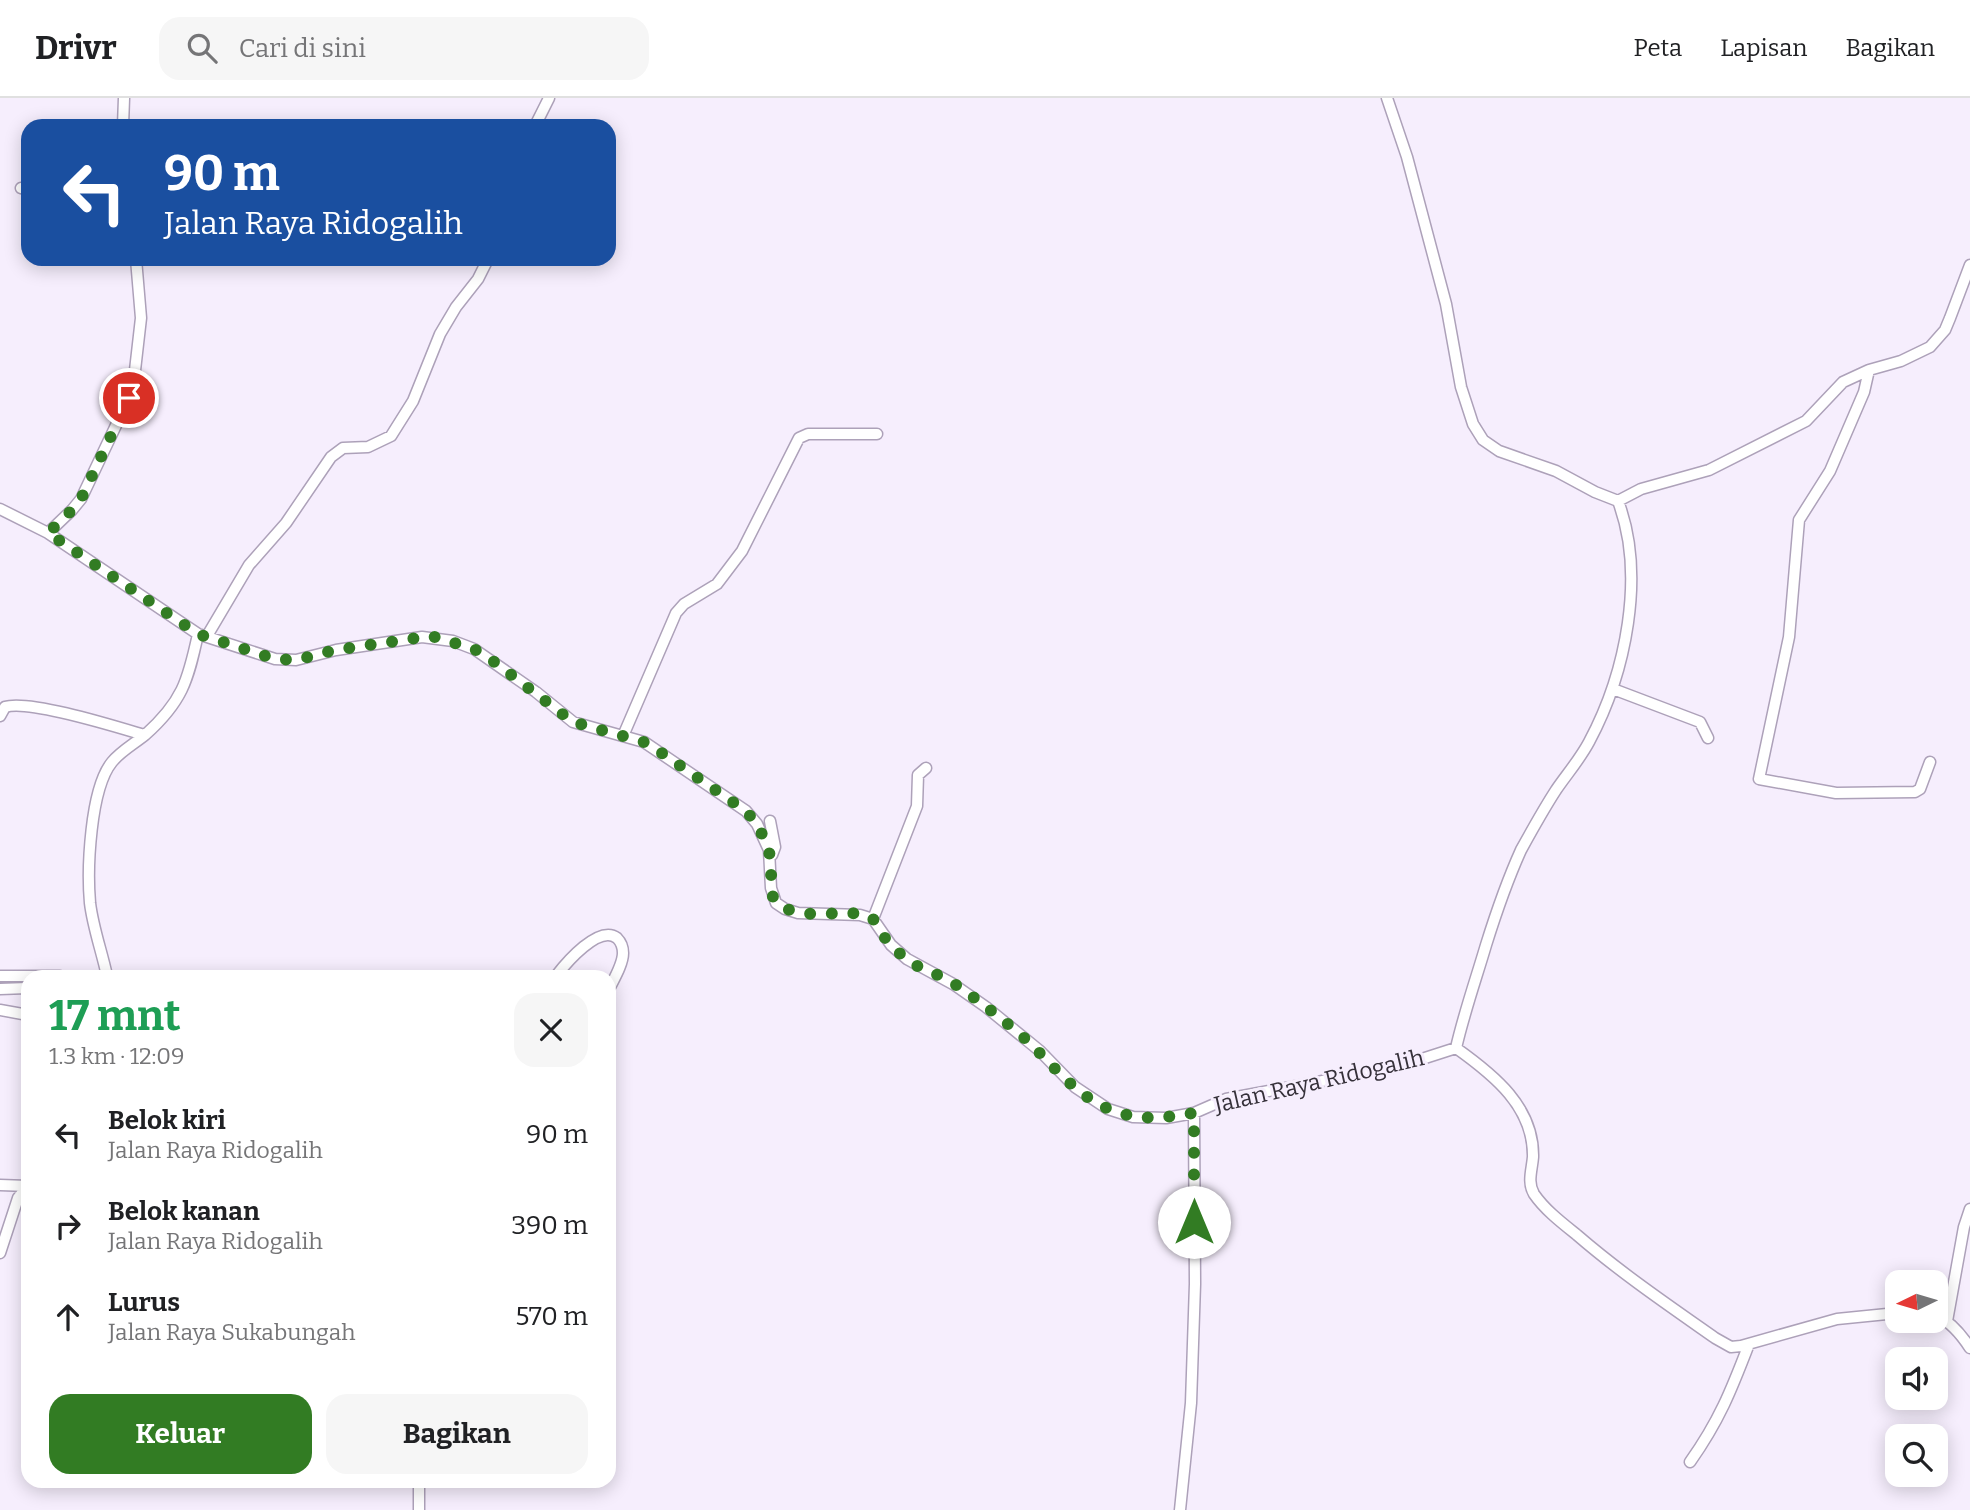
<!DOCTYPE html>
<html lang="id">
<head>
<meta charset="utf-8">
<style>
  :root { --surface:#fff; --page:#f6f6f6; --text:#202124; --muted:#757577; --line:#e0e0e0; --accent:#327c23 }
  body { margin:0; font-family:Bitter,serif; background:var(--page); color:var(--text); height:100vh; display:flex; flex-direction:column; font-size:26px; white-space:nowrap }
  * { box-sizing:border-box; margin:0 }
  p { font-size:23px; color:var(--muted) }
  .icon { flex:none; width:38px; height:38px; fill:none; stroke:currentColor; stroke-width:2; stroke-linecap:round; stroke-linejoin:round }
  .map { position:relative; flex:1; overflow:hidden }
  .details { position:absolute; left:21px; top:872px; width:595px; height:518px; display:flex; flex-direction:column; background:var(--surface); border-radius:21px; box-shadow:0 4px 18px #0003 }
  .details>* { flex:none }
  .guide { position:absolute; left:21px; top:21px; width:595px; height:147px; border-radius:21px; box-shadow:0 4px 18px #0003; background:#1a4fa0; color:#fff; overflow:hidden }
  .needle { width:46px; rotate:265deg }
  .tools { position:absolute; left:1885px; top:1172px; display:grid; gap:14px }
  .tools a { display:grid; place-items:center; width:63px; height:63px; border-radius:14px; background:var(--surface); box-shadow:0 4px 18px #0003; font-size:35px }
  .pin { position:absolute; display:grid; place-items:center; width:60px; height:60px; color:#fff; margin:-30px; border:4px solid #fff; border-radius:50%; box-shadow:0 2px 7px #0007 }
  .me { position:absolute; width:77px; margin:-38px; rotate:0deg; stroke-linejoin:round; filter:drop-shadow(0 0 5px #0008) }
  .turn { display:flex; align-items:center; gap:24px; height:147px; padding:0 28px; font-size:32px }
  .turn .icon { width:91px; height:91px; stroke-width:2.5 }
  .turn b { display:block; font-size:49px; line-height:60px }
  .round { display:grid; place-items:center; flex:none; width:74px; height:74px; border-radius:21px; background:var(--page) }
  .overview { display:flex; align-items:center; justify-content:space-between; height:119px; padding:0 28px }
  h1 { font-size:42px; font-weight:700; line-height:52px; color:#1e9e55 }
  .action { display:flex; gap:14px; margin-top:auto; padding:14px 28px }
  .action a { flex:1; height:80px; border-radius:21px; background:var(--accent); color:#fff; font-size:28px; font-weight:700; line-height:80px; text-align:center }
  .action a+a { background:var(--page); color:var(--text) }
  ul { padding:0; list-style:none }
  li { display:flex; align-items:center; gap:21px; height:91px; padding:0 28px }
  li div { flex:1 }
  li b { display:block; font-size:26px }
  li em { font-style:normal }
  header { display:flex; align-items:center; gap:42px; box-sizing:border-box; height:98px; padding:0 35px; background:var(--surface); border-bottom:2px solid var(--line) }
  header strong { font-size:33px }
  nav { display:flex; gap:38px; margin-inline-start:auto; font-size:24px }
  .search { width:490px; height:63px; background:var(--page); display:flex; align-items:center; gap:18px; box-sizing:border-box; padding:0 24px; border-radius:21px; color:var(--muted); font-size:26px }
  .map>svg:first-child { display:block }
</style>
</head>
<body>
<header>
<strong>Drivr</strong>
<div class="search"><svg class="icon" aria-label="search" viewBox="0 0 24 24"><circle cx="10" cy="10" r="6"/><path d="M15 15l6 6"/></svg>Cari di sini</div>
<nav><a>Peta</a><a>Lapisan</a><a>Bagikan</a></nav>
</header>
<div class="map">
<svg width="1970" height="1412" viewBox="0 0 1970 1412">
  <rect width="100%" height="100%" fill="#f6eefd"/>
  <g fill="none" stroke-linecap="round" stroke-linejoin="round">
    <defs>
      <path id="minor" d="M 1387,0 L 1407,59 L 1446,206 L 1461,289 L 1473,326 L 1483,342 L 1499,353 L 1556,373 L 1595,394 L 1618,403
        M 123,28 L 124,0
        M 535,28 L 549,0
        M 21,90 L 28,92
        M 1869,272 L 1864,294 L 1830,373 L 1799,422 L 1789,539 L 1759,681 L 1836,695 L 1915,694 L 1920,691 L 1930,664
        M 0,411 L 48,435 L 198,536 L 275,561 L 296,562 L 336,552 L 422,539 L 453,543 L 474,551 L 536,594 L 573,624 L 644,644 L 746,713 L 757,726 L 769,752 L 771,790 L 776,805 L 785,811 L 798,815 L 860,817 L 873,821 L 891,847 L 907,861 L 953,886 L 986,909 L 1040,953 L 1075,989 L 1108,1011 L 1133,1019 L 1166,1020 L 1194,1015 L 1226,1001 L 1397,969 L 1456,950 C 1494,977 1534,1009 1533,1059 C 1532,1072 1527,1084 1534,1096 C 1545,1112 1562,1125 1577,1137 C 1621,1175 1668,1207 1715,1240 L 1731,1249 L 1741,1248 L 1837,1221 L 1897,1215
        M 48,435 L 72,412 L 81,401 L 129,300 L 134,281 L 141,220 L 136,161
        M 207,538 L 249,467 L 286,425 L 331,359 L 343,350 L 368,349 L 391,338 L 413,303 L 440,236 L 456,209 L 478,181 L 488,161
        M 1613,591 L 1700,624 L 1708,640
        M 0,618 L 5,609 C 28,601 117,629 144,637
        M 623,638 L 676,515 L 684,506 L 717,486 L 742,453 L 799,340 L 808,336 L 877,336
        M 770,723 L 775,749 L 772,757
        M 873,821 L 917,708 L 918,677 L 926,670
        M 0,878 L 60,878
        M 107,878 C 102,854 93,830 90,805 C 87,771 90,691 112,664 C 121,653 134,646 145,637 C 182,604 188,583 198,536
        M 556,878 C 566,865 599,826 617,840 C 621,844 623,849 623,855 C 623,866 614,881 609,891
        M 0,891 L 28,890
        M 0,912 L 28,917
        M 1456,950 C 1464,915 1476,881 1486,847 C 1496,815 1507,783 1521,752 C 1532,732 1543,712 1556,692 C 1567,676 1580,661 1589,644 C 1626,575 1646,477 1618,403 L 1641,391 L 1709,372 L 1806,323 L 1843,284 L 1869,272 L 1901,263 L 1930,249 L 1945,232 L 1950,220 L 1970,167
        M 0,1087 L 28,1088
        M 0,1155 L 18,1100 L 28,1088
        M 1936,1217 C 1951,1224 1961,1236 1970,1250
        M 1947,1223 L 1964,1129 L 1970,1111
        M 1690,1364 C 1719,1323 1731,1293 1749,1246
        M 419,1382 L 419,1412
        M 1180,1412 L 1191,1305 L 1195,1186 L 1194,1015"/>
    </defs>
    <use href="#minor" stroke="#ada1b9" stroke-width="13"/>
    <use href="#minor" stroke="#fff" stroke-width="10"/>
  </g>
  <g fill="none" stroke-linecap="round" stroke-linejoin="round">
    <path stroke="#327c23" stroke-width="12" stroke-dasharray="0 21.6" d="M 129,300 L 81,401 L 72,412 L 48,435 L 198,536 L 275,561 L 296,562 L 335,552 L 431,538 L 474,551 L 489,560 L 573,624 L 644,644 L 656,651 L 746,713 L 757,726 L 769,751 L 773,800 C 794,830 856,805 873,821 C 876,825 879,831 881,835 C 889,845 897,854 907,861 C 920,872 936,875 950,883 C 972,897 993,914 1014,931 C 1045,956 1072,997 1111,1012 C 1139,1023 1165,1020 1194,1015 L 1194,1124"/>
  </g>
  <g text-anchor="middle" stroke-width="6" stroke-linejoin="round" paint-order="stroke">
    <g font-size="23" fill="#353039" stroke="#f6eefd">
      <text transform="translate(1319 983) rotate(-13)" y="8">Jalan Raya Ridogalih</text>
    </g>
  </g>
</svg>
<div class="tools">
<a><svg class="needle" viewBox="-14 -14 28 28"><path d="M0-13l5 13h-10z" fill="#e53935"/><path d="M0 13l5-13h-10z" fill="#757577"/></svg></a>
<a><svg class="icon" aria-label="sound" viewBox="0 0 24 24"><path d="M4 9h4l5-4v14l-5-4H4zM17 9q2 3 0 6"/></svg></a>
<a><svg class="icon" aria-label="search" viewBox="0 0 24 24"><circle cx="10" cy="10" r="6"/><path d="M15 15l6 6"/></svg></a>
</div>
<div class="pin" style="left:129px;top:300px;background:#d93025"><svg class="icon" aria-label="arrive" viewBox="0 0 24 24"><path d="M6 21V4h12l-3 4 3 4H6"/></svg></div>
<svg class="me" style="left:1194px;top:1124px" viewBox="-20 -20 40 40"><circle r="19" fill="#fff"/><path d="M0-13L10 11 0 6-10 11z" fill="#327c23"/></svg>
<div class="guide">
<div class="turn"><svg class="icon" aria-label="left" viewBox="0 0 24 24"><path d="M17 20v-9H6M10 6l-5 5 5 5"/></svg><div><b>90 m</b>Jalan Raya Ridogalih</div></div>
</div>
<section class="details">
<div class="overview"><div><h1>17 mnt</h1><p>1.3 km · 12:09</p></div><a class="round"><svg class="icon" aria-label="close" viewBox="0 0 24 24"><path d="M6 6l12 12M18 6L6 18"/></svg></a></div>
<ul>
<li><svg class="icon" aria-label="left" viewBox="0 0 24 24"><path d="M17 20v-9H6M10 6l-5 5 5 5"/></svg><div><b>Belok kiri</b><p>Jalan Raya Ridogalih</p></div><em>90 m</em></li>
<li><svg class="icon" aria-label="right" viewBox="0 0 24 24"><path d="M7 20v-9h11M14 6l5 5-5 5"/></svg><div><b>Belok kanan</b><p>Jalan Raya Ridogalih</p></div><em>390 m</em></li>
<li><svg class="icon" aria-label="ahead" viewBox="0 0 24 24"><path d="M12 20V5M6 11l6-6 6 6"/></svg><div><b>Lurus</b><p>Jalan Raya Sukabungah</p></div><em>570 m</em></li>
</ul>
<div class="action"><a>Keluar</a><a>Bagikan</a></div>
</section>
</div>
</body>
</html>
